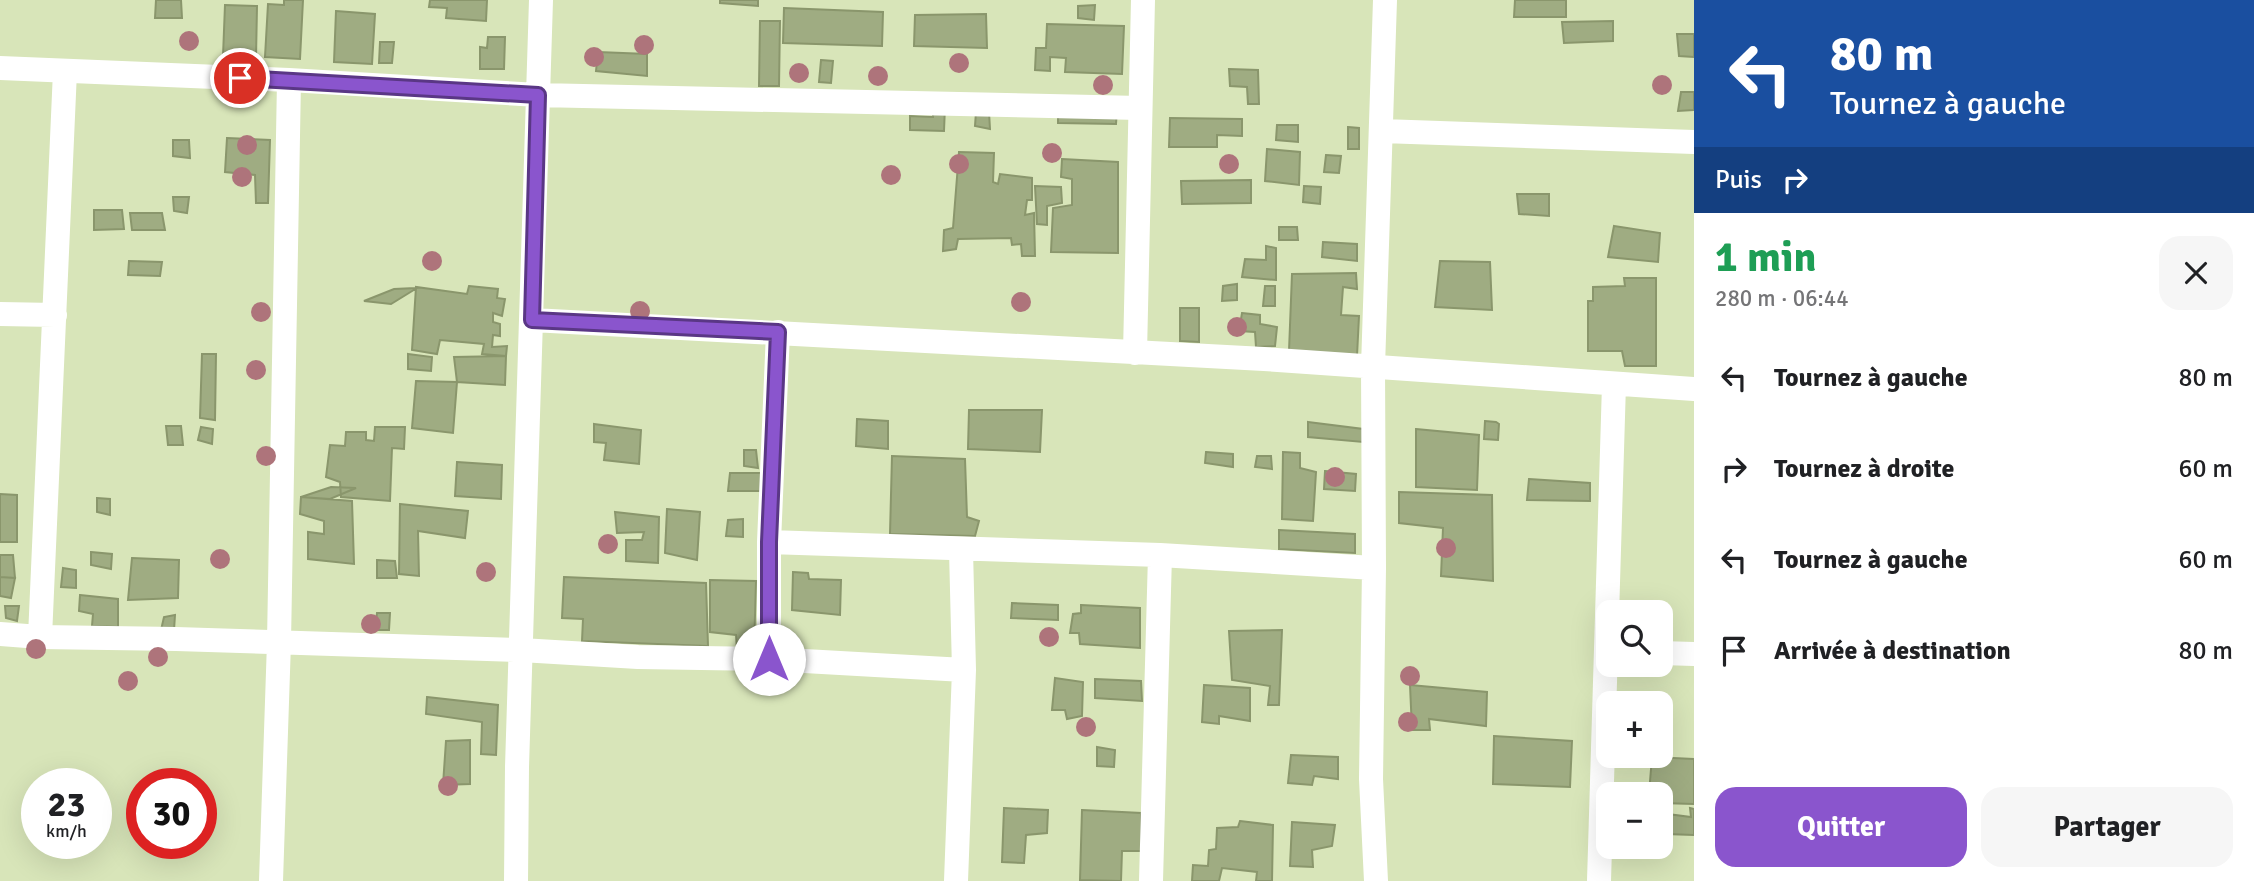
<!DOCTYPE html>
<html lang="fr">
<head>
<meta charset="utf-8">
<style>
  :root { --surface:#fff; --page:#f6f6f6; --text:#202124; --muted:#757577; --accent:#8a55cd }
  body { margin:0; font-family:Signika,sans-serif; background:var(--page); color:var(--text); height:100vh; display:flex; flex-direction:column; font-size:26px; white-space:nowrap }
  * { box-sizing:border-box; margin:0 }
  p { font-size:23px; color:var(--muted) }
  .icon { flex:none; width:38px; height:38px; fill:none; stroke:currentColor; stroke-width:2; stroke-linecap:round; stroke-linejoin:round }
  .map { position:relative; flex:1; overflow:hidden }
  .details { display:flex; flex-direction:column; background:var(--surface); width:560px }
  .details>* { flex:none }
  .banner { background:#1a4fa0; color:#fff; overflow:hidden }
  .fabs { position:absolute; left:1596px; top:600px; display:grid; gap:14px }
  .fabs a { display:grid; place-items:center; width:77px; height:77px; border-radius:14px; background:var(--surface); box-shadow:0 7px 28px #0002; font-size:35px }
  .speed { position:absolute; left:21px; top:768px; display:flex; gap:14px; font-size:35px; font-weight:700; text-align:center }
  .speed>* { display:grid; place-content:center; width:91px; height:91px; border-radius:50%; background:var(--surface); box-shadow:0 7px 28px #0002; line-height:1 }
  .speed small { font-size:18px; font-weight:400 }
  .speed .limit { border:10px solid #d22; background:#fff; color:#111 }
  .pin { position:absolute; display:grid; place-items:center; width:60px; height:60px; color:#fff; margin:-30px; border:4px solid #fff; border-radius:50%; box-shadow:0 2px 7px #0007 }
  .me { position:absolute; width:77px; margin:-38px; rotate:0deg; stroke-linejoin:round; filter:drop-shadow(0 0 5px #0008) }
  .turn { display:flex; align-items:center; gap:24px; height:147px; padding:0 21px; font-size:32px }
  .turn .icon { width:91px; height:91px; stroke-width:2.5 }
  .turn b { display:block; font-size:49px; line-height:60px }
  .then { display:flex; align-items:center; height:66px; padding:0 21px; background:#0003; gap:14px; font-size:26px }
  .round { display:grid; place-items:center; flex:none; width:74px; height:74px; border-radius:21px; background:var(--page) }
  .summary { display:flex; align-items:center; justify-content:space-between; height:119px; padding:0 21px }
  h1 { font-size:42px; font-weight:700; line-height:52px; color:#1e9e55 }
  .action { display:flex; gap:14px; margin-top:auto; padding:14px 21px }
  .action a { flex:1; height:80px; border-radius:21px; background:var(--accent); color:#fff; font-size:28px; font-weight:700; line-height:80px; text-align:center }
  .action a+a { background:var(--page); color:var(--text) }
  ul { padding:0; list-style:none }
  li { display:flex; align-items:center; gap:21px; height:91px; padding:0 21px }
  li div { flex:1 }
  li b { display:block; font-size:26px }
  li em { font-style:normal }
  main { display:flex; flex:1; min-height:0 }
  .map>svg:first-child { display:block }
</style>
</head>
<body>
<main>
<div class="map">
<svg width="1694" height="881" viewBox="0 0 1694 881">
  <rect width="100%" height="100%" fill="#d8e5b9"/>
  <path fill="#9fac82" stroke="#8a966c" stroke-width="2" d="M 156,0 L 181,0 L 182,18 L 155,18 Z
    M 284,0 L 303,0 L 300,59 L 265,57 L 268,4 L 284,5 Z
    M 430,0 L 487,0 L 486,21 L 446,18 L 447,8 L 429,7 Z
    M 720,0 L 758,0 L 758,6 L 720,3 Z
    M 1515,0 L 1566,0 L 1566,17 L 1514,17 Z
    M 225,5 L 257,6 L 256,58 L 223,56 Z
    M 1095,5 L 1094,20 L 1078,18 L 1078,6 Z
    M 784,8 L 883,12 L 882,46 L 783,43 Z
    M 336,11 L 375,14 L 372,64 L 334,62 Z
    M 986,14 L 987,48 L 914,46 L 915,15 Z
    M 760,21 L 780,21 L 779,86 L 759,86 Z
    M 1613,21 L 1613,41 L 1564,43 L 1562,22 Z
    M 1047,24 L 1124,26 L 1122,74 L 1065,72 L 1066,58 L 1050,57 L 1050,71 L 1035,70 L 1036,48 L 1046,48 Z
    M 1677,34 L 1694,34 L 1694,57 L 1679,56 Z
    M 488,37 L 505,37 L 504,69 L 480,69 L 480,47 L 487,48 Z
    M 380,42 L 394,42 L 392,63 L 379,63 Z
    M 598,52 L 647,54 L 647,76 L 596,71 Z
    M 821,60 L 833,61 L 831,83 L 819,82 Z
    M 1229,69 L 1258,70 L 1259,104 L 1248,104 L 1247,87 L 1230,86 Z
    M 1681,92 L 1694,92 L 1694,110 L 1678,111 Z
    M 933,106 L 945,106 L 944,131 L 910,130 L 910,116 L 933,117 Z
    M 1058,108 L 1117,109 L 1116,124 L 1058,123 Z
    M 976,112 L 989,112 L 990,129 L 975,126 Z
    M 1170,118 L 1242,119 L 1242,136 L 1217,135 L 1217,147 L 1169,147 Z
    M 1277,125 L 1298,125 L 1298,142 L 1276,140 Z
    M 1348,127 L 1359,128 L 1359,149 L 1348,149 Z
    M 227,138 L 270,140 L 268,203 L 256,203 L 255,175 L 225,172 Z
    M 173,140 L 189,140 L 190,158 L 173,156 Z
    M 1267,149 L 1300,152 L 1299,185 L 1265,181 Z
    M 959,152 L 994,153 L 993,182 L 998,184 L 1000,174 L 1032,178 L 1032,200 L 1027,200 L 1025,215 L 1034,213 L 1035,256 L 1022,256 L 1021,244 L 1012,245 L 1011,238 L 958,239 L 956,249 L 943,251 L 944,230 L 953,228 Z
    M 1326,155 L 1341,156 L 1339,173 L 1324,172 Z
    M 1062,159 L 1118,162 L 1118,253 L 1051,252 L 1053,208 L 1072,205 L 1072,179 L 1061,177 Z
    M 1251,180 L 1251,203 L 1182,204 L 1181,181 Z
    M 1035,186 L 1061,187 L 1062,203 L 1047,206 L 1047,225 L 1037,224 Z
    M 1304,186 L 1321,187 L 1320,204 L 1303,202 Z
    M 1517,194 L 1549,194 L 1549,216 L 1519,214 Z
    M 173,197 L 189,197 L 187,213 L 174,211 Z
    M 94,210 L 122,210 L 124,229 L 94,230 Z
    M 130,213 L 162,213 L 165,230 L 132,230 Z
    M 1614,226 L 1660,233 L 1658,262 L 1608,257 Z
    M 1279,227 L 1297,227 L 1298,240 L 1279,240 Z
    M 1323,242 L 1357,244 L 1357,261 L 1322,257 Z
    M 1266,246 L 1276,248 L 1276,280 L 1242,277 L 1245,259 L 1266,260 Z
    M 129,261 L 162,262 L 160,276 L 128,275 Z
    M 1440,261 L 1490,262 L 1492,310 L 1435,307 Z
    M 1356,273 L 1357,289 L 1343,287 L 1341,315 L 1359,316 L 1357,356 L 1289,351 L 1292,274 Z
    M 1624,278 L 1656,278 L 1656,366 L 1625,366 L 1622,351 L 1588,351 L 1588,301 L 1593,301 L 1593,287 L 1625,286 Z
    M 1237,284 L 1237,300 L 1222,301 L 1223,286 Z
    M 469,286 L 498,289 L 497,298 L 505,299 L 502,316 L 493,313 L 493,322 L 500,324 L 500,336 L 493,335 L 492,347 L 507,346 L 506,356 L 482,354 L 484,344 L 440,340 L 437,354 L 412,350 L 416,287 L 467,294 Z
    M 1265,286 L 1275,286 L 1275,306 L 1263,306 Z
    M 417,288 L 391,304 L 364,301 L 394,289 Z
    M 1180,308 L 1199,308 L 1199,342 L 1180,341 Z
    M 1242,313 L 1260,315 L 1260,324 L 1277,327 L 1275,346 L 1256,347 L 1255,332 L 1239,331 Z
    M 202,354 L 216,354 L 215,420 L 200,418 Z
    M 408,354 L 432,357 L 431,371 L 408,369 Z
    M 506,356 L 505,385 L 457,382 L 454,357 Z
    M 416,381 L 457,382 L 453,433 L 412,428 Z
    M 969,410 L 1042,410 L 1040,452 L 968,449 Z
    M 857,419 L 888,421 L 888,449 L 856,446 Z
    M 1485,421 L 1496,422 L 1499,424 L 1498,440 L 1484,439 Z
    M 1308,422 L 1363,429 L 1363,442 L 1308,437 Z
    M 594,424 L 641,430 L 639,464 L 604,460 L 606,443 L 594,442 Z
    M 166,426 L 181,426 L 183,445 L 168,445 Z
    M 201,427 L 213,429 L 212,444 L 198,440 Z
    M 375,427 L 405,427 L 404,449 L 392,448 L 390,501 L 341,497 L 340,482 L 326,477 L 330,445 L 345,446 L 346,432 L 366,432 L 366,440 L 374,441 Z
    M 1416,429 L 1479,435 L 1477,490 L 1416,487 Z
    M 744,450 L 756,450 L 758,468 L 744,466 Z
    M 1206,452 L 1233,454 L 1233,467 L 1205,463 Z
    M 1283,452 L 1300,453 L 1300,468 L 1316,472 L 1313,521 L 1282,519 Z
    M 892,456 L 965,459 L 967,517 L 979,521 L 975,536 L 890,534 Z
    M 1257,456 L 1271,456 L 1272,469 L 1255,467 Z
    M 457,462 L 502,465 L 501,499 L 455,496 Z
    M 1325,471 L 1356,474 L 1355,491 L 1324,489 Z
    M 730,473 L 761,473 L 761,491 L 728,491 Z
    M 1529,479 L 1590,483 L 1590,501 L 1527,500 Z
    M 331,487 L 356,488 L 330,499 L 301,497 Z
    M 1399,492 L 1492,495 L 1493,581 L 1441,576 L 1443,528 L 1399,523 Z
    M 0,494 L 17,495 L 17,542 L 0,542 Z
    M 301,497 L 352,501 L 354,564 L 308,559 L 308,532 L 324,534 L 324,521 L 300,514 Z
    M 97,498 L 110,499 L 110,515 L 97,512 Z
    M 400,504 L 468,511 L 465,538 L 418,531 L 419,576 L 399,574 Z
    M 667,509 L 700,512 L 697,560 L 665,553 Z
    M 615,512 L 659,517 L 658,563 L 626,561 L 626,540 L 642,540 L 644,532 L 617,533 Z
    M 743,519 L 743,537 L 726,536 L 728,520 Z
    M 1279,530 L 1355,534 L 1355,553 L 1279,549 Z
    M 91,552 L 112,554 L 111,569 L 91,565 Z
    M 0,555 L 13,555 L 15,578 L 0,577 Z
    M 132,558 L 179,560 L 178,598 L 128,600 Z
    M 377,560 L 395,561 L 397,578 L 377,578 Z
    M 63,568 L 76,570 L 76,588 L 61,587 Z
    M 793,572 L 808,573 L 809,579 L 841,580 L 840,615 L 792,610 Z
    M 0,577 L 15,578 L 11,598 L 0,596 Z
    M 564,577 L 706,583 L 708,646 L 582,641 L 583,619 L 562,618 Z
    M 710,580 L 756,581 L 754,650 L 737,650 L 736,635 L 710,632 Z
    M 80,595 L 118,599 L 118,627 L 92,626 L 93,614 L 79,611 Z
    M 1012,603 L 1058,605 L 1058,620 L 1011,618 Z
    M 1081,605 L 1140,608 L 1140,648 L 1080,644 L 1079,633 L 1070,633 L 1073,614 L 1081,613 Z
    M 5,606 L 19,606 L 17,621 L 6,618 Z
    M 377,613 L 390,613 L 389,630 L 375,630 Z
    M 175,615 L 174,630 L 161,630 L 164,617 Z
    M 1282,630 L 1279,705 L 1268,705 L 1270,686 L 1232,680 L 1229,631 Z
    M 1055,678 L 1083,682 L 1082,716 L 1067,719 L 1065,710 L 1052,710 Z
    M 1095,679 L 1141,681 L 1142,701 L 1095,698 Z
    M 1204,685 L 1250,688 L 1250,721 L 1219,716 L 1219,724 L 1202,722 Z
    M 1410,685 L 1487,692 L 1486,726 L 1429,719 L 1430,730 L 1412,730 Z
    M 427,697 L 498,705 L 496,755 L 481,754 L 482,722 L 426,714 Z
    M 1494,736 L 1572,741 L 1570,787 L 1493,784 Z
    M 470,740 L 470,784 L 443,785 L 446,741 Z
    M 1097,747 L 1115,750 L 1114,767 L 1097,766 Z
    M 1291,755 L 1338,757 L 1338,779 L 1314,776 L 1312,785 L 1288,783 Z
    M 1652,757 L 1694,759 L 1694,804 L 1661,803 L 1661,794 L 1649,794 Z
    M 1004,808 L 1048,810 L 1047,833 L 1026,835 L 1024,863 L 1002,862 Z
    M 1690,808 L 1694,809 L 1694,835 L 1666,834 L 1667,814 L 1691,817 Z
    M 1082,810 L 1141,813 L 1141,851 L 1122,851 L 1121,881 L 1080,880 Z
    M 1240,821 L 1273,825 L 1272,881 L 1256,881 L 1257,872 L 1222,868 L 1219,881 L 1192,881 L 1193,865 L 1208,866 L 1209,850 L 1216,849 L 1217,828 L 1238,827 Z
    M 1292,822 L 1335,825 L 1332,846 L 1312,850 L 1313,867 L 1290,866 Z"/>
  <g fill="none" stroke-linecap="round" stroke-linejoin="round">
    <path stroke="#fff" stroke-width="24" d="M 0,68 L 289,80 L 538,95 L 1140,108
      M 1382,131 L 1694,142
      M 0,314 L 55,315
      M 532,320 L 1264,359 L 1694,389
      M 1135,353 L 1143,0
      M 769,542 L 1160,555 L 1374,568
      M 0,634 L 40,637 L 176,639 L 521,650 L 638,657 L 769,659 L 964,670
      M 40,637 L 65,71
      M 1661,653 L 1694,654
      M 769,659 L 769,542 L 778,332
      M 271,881 L 279,642 L 289,80
      M 516,881 L 517,767 L 541,0
      M 956,881 L 964,670 L 961,550
      M 1151,881 L 1160,555
      M 1376,881 L 1371,779 L 1374,568 L 1373,367 L 1385,0
      M 1599,881 L 1614,384"/>
  </g>
  <g fill="#ae747b">
    <circle cx="189" cy="41" r="10"/>
    <circle cx="644" cy="45" r="10"/>
    <circle cx="594" cy="57" r="10"/>
    <circle cx="959" cy="63" r="10"/>
    <circle cx="799" cy="73" r="10"/>
    <circle cx="878" cy="76" r="10"/>
    <circle cx="1103" cy="85" r="10"/>
    <circle cx="1662" cy="85" r="10"/>
    <circle cx="247" cy="145" r="10"/>
    <circle cx="1052" cy="153" r="10"/>
    <circle cx="959" cy="164" r="10"/>
    <circle cx="1229" cy="164" r="10"/>
    <circle cx="891" cy="175" r="10"/>
    <circle cx="242" cy="177" r="10"/>
    <circle cx="432" cy="261" r="10"/>
    <circle cx="1021" cy="302" r="10"/>
    <circle cx="640" cy="311" r="10"/>
    <circle cx="261" cy="312" r="10"/>
    <circle cx="1237" cy="327" r="10"/>
    <circle cx="256" cy="370" r="10"/>
    <circle cx="266" cy="456" r="10"/>
    <circle cx="1335" cy="477" r="10"/>
    <circle cx="608" cy="544" r="10"/>
    <circle cx="1446" cy="548" r="10"/>
    <circle cx="220" cy="559" r="10"/>
    <circle cx="486" cy="572" r="10"/>
    <circle cx="371" cy="624" r="10"/>
    <circle cx="1049" cy="637" r="10"/>
    <circle cx="36" cy="649" r="10"/>
    <circle cx="158" cy="657" r="10"/>
    <circle cx="1410" cy="676" r="10"/>
    <circle cx="128" cy="681" r="10"/>
    <circle cx="1408" cy="722" r="10"/>
    <circle cx="1086" cy="727" r="10"/>
    <circle cx="448" cy="786" r="10"/>
  </g>
  <g fill="none" stroke-linecap="round" stroke-linejoin="round">
    <defs>
      <path id="route" d="M 240,78 L 538,95 L 532,320 L 778,332 L 769,542 L 769,659"/>
    </defs>
    <use href="#route" stroke="#5a3785" stroke-width="18"/>
    <use href="#route" stroke="#8a55cd" stroke-width="12"/>
  </g>
</svg>
<div class="fabs">
<a><svg class="icon" aria-label="search" viewBox="0 0 24 24"><circle cx="10" cy="10" r="6"/><path d="M15 15l6 6"/></svg></a>
<a>+</a>
<a>−</a>
</div>
<div class="speed"><div>23<small>km/h</small></div><div class="limit">30</div></div>
<div class="pin" style="left:240px;top:78px;background:#d93025"><svg class="icon" aria-label="arrive" viewBox="0 0 24 24"><path d="M6 21V4h12l-3 4 3 4H6"/></svg></div>
<svg class="me" style="left:769px;top:659px" viewBox="-20 -20 40 40"><circle r="19" fill="#fff"/><path d="M0-13L10 11 0 6-10 11z" fill="#8a55cd"/></svg>
</div>
<section class="details">
<div class="banner">
<div class="turn"><svg class="icon" aria-label="left" viewBox="0 0 24 24"><path d="M17 20v-9H6M10 6l-5 5 5 5"/></svg><div><b>80 m</b>Tournez à gauche</div></div>
<div class="then">Puis<svg class="icon" aria-label="right" viewBox="0 0 24 24"><path d="M7 20v-9h11M14 6l5 5-5 5"/></svg></div>
</div>
<div class="summary"><div><h1>1 min</h1><p>280 m · 06:44</p></div><a class="round"><svg class="icon" aria-label="close" viewBox="0 0 24 24"><path d="M6 6l12 12M18 6L6 18"/></svg></a></div>
<ul>
<li><svg class="icon" aria-label="left" viewBox="0 0 24 24"><path d="M17 20v-9H6M10 6l-5 5 5 5"/></svg><div><b>Tournez à gauche</b></div><em>80 m</em></li>
<li><svg class="icon" aria-label="right" viewBox="0 0 24 24"><path d="M7 20v-9h11M14 6l5 5-5 5"/></svg><div><b>Tournez à droite</b></div><em>60 m</em></li>
<li><svg class="icon" aria-label="left" viewBox="0 0 24 24"><path d="M17 20v-9H6M10 6l-5 5 5 5"/></svg><div><b>Tournez à gauche</b></div><em>60 m</em></li>
<li><svg class="icon" aria-label="arrive" viewBox="0 0 24 24"><path d="M6 21V4h12l-3 4 3 4H6"/></svg><div><b>Arrivée à destination</b></div><em>80 m</em></li>
</ul>
<div class="action"><a>Quitter</a><a>Partager</a></div>
</section>
</main>
</body>
</html>
